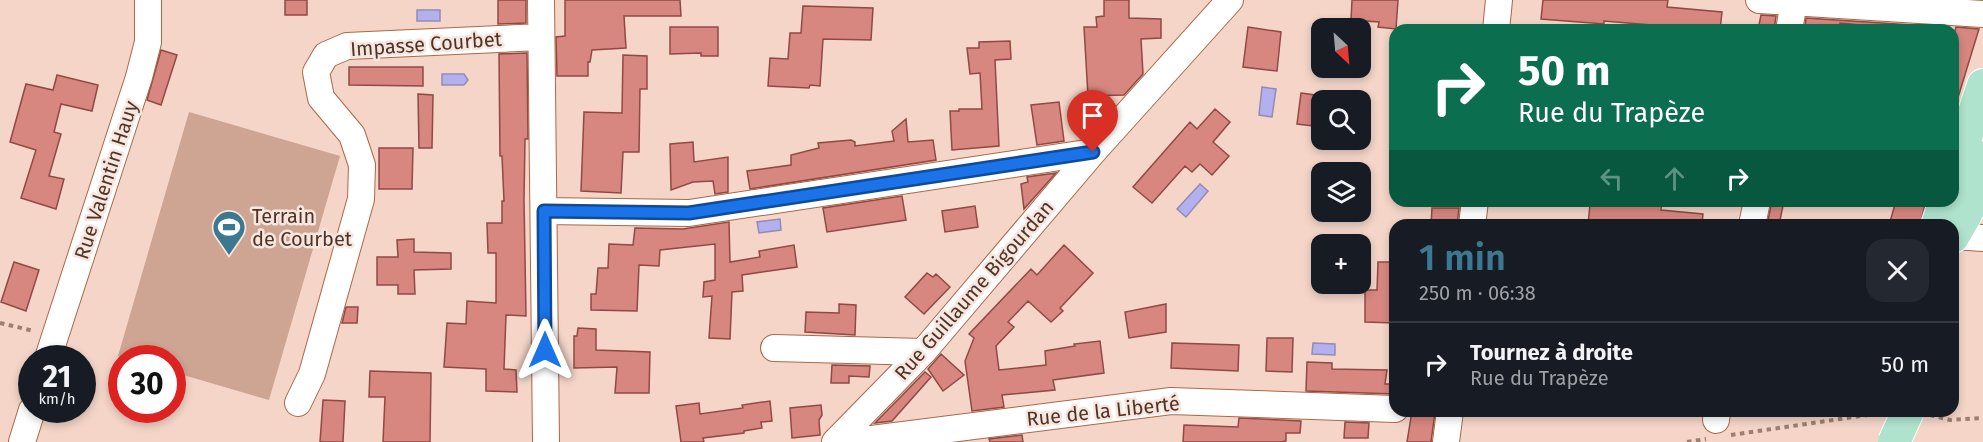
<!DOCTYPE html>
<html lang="fr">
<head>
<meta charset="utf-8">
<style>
  :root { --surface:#171b24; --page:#242831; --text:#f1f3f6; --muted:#9ea1a6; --line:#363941; --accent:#3c788f }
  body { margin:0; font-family:"Fira Sans",sans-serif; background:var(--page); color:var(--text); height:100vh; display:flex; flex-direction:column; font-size:22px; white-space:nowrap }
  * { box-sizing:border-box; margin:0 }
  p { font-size:20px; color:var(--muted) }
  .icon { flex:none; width:33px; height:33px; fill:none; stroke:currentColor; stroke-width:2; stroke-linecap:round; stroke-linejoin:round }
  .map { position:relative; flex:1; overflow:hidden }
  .panel { position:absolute; left:1389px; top:219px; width:570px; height:198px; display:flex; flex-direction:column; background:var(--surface); border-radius:18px; box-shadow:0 3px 9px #0003 }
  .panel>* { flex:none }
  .hud { position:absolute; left:1389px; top:24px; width:570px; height:183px; border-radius:18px; box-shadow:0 3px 9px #0003; background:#0b6e4f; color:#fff; overflow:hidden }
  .needle { width:39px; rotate:154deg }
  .buttons { position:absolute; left:1311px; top:18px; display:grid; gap:12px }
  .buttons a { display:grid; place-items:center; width:60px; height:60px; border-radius:12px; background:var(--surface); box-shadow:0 3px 9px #0003; font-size:30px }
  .speed { position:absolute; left:18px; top:345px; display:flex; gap:12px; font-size:30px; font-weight:700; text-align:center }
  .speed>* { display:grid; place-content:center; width:78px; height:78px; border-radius:50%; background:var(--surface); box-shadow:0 3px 9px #0003; line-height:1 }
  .speed small { font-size:15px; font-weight:400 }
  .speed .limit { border:9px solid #d22; background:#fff; color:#111 }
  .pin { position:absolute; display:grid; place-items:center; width:51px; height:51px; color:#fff; margin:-62px -26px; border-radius:50% 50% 50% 0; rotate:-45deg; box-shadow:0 0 6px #0007 }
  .pin .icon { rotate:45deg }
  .me { position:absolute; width:66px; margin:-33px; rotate:0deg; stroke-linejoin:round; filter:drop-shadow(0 0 4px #0008) }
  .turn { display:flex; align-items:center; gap:21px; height:126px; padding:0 30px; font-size:27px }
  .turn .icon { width:78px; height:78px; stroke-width:2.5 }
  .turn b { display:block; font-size:42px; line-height:51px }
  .lanes { display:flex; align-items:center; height:57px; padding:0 30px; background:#0003; justify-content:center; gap:30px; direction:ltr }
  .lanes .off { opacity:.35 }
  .round { display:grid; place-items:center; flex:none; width:63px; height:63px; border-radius:18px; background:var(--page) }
  .summary { display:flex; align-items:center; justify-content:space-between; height:102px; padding:0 30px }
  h1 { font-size:36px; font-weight:600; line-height:45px; color:var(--accent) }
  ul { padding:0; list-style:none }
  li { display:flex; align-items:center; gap:18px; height:84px; padding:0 30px; border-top:2px solid var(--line) }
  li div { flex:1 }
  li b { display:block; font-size:22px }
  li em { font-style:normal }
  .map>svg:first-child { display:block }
</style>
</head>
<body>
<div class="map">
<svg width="1983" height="442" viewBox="0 0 1983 442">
  <rect width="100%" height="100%" fill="#f4d5c8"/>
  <path fill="#cea492" d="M 189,112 L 340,156 L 269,400 L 173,372 L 172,358 L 126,358 L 118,356 Z"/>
  <path fill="#b2b0ee" stroke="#958ab2" stroke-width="1.5" d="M 417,10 L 440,10 L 440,21 L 417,21 Z
    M 442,74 L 464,74 L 468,80 L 464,85 L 442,85 Z
    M 1262,87 L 1276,89 L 1272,117 L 1259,115 Z
    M 1200,184 L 1208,191 L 1186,217 L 1177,209 Z
    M 780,219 L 781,230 L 759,233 L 757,222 Z
    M 1313,343 L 1335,344 L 1335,355 L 1312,354 Z"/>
  <path fill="#d78780" stroke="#914943" stroke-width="1.5" d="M 285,0 L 307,0 L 307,15 L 285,15 Z
    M 498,0 L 526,0 L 526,23 L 498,24 Z
    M 565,0 L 680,0 L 681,16 L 624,16 L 626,48 L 592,50 L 590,62 L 588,62 L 588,76 L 557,76 L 556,37 L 565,36 Z
    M 1104,0 L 1129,0 L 1129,18 L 1161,19 L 1161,38 L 1141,39 L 1143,74 L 1124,95 L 1088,96 L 1084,27 L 1097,27 L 1096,17 L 1104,16 Z
    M 1352,0 L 1398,0 L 1396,29 L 1378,27 L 1379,22 L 1351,20 Z
    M 1543,0 L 1668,0 L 1667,7 L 1722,12 L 1720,30 L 1650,30 L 1651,25 L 1604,21 L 1604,24 L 1541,19 Z
    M 803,6 L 873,8 L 871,40 L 823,39 L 820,86 L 810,85 L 809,88 L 768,86 L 770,58 L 788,59 L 790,33 L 801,33 Z
    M 1761,15 L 1776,16 L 1774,30 L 1758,30 Z
    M 1806,18 L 1927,26 L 1927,30 L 1871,30 L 1871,26 L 1840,23 L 1839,30 L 1821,30 L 1805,27 Z
    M 670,27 L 718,27 L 718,56 L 701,56 L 701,53 L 670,54 Z
    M 1248,27 L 1281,32 L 1277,71 L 1243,67 Z
    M 1956,27 L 1979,29 L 1956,104 L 1953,103 L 1953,38 Z
    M 1010,41 L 1011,59 L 995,60 L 999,146 L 952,150 L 950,111 L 959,111 L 959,109 L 982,109 L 980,73 L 970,74 L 967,48 L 979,48 L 979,42 Z
    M 161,50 L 177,55 L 161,105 L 147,100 Z
    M 527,53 L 528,139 L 525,139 L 524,200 L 526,316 L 506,315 L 504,369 L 516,370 L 517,392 L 486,391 L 486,369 L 444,367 L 447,323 L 466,324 L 467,301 L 496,303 L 496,253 L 488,253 L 487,223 L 502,223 L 502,201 L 504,201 L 502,156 L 500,156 L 499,54 Z
    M 623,55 L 647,56 L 647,89 L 640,89 L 639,152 L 623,152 L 621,193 L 581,191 L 584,112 L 622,113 Z
    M 349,67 L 423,67 L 423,86 L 349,85 Z
    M 57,75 L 98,85 L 92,111 L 61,104 L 54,132 L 61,134 L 49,176 L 64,179 L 56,209 L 21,198 L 36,150 L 10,142 L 26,84 L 53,90 Z
    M 1301,93 L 1322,96 L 1322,127 L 1297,124 Z
    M 418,94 L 433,95 L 432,148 L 419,148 Z
    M 1059,102 L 1064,141 L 1037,145 L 1031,105 Z
    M 1215,109 L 1230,122 L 1213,142 L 1229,156 L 1212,175 L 1200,164 L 1192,172 L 1185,166 L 1152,203 L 1133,187 L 1190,122 L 1197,129 Z
    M 906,119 L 908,142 L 933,140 L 936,160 L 750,189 L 747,171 L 791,165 L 791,155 L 819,148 L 818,143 L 851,140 L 855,142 L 855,146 L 894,141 L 892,131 Z
    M 693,142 L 694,162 L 728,157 L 728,192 L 715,194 L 713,181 L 693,182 L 671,190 L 670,144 Z
    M 379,148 L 413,148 L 412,189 L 379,189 Z
    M 1056,173 L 1024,209 L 1021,184 L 1028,182 L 1027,177 Z
    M 902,196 L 906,220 L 827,232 L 823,208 Z
    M 1610,201 L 1662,201 L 1661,210 L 1703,214 L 1702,225 L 1588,225 L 1590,204 L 1610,206 Z
    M 1772,201 L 1784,201 L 1779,225 L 1767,225 Z
    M 1896,201 L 1926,201 L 1920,225 L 1889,225 Z
    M 975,206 L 978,227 L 945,232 L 942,211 Z
    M 1432,208 L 1459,208 L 1457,225 L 1431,225 Z
    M 729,222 L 730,262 L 760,257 L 759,251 L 794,245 L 797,267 L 742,275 L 743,291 L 732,292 L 730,339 L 709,338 L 712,296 L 703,297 L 704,282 L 715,280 L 715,244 L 660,250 L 659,266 L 639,265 L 637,311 L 591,310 L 591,294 L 596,294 L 598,268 L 608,268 L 609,244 L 633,245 L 635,228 L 683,229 Z
    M 414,239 L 414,252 L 451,253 L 451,269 L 414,270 L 415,294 L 398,294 L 398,285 L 377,285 L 377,257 L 398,257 L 397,240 Z
    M 1064,245 L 1093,273 L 1060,308 L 1063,311 L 1051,322 L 1028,301 L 1008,322 L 1014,327 L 996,346 L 999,370 L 1046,365 L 1045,351 L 1075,346 L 1074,344 L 1100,341 L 1104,373 L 1053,380 L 1055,390 L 1002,395 L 1004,407 L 972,411 L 965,361 L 974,338 L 969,334 L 1031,269 L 1037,275 Z
    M 14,262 L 39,270 L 26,311 L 1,302 Z
    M 1378,262 L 1395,262 L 1395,323 L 1365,322 L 1365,290 L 1377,290 Z
    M 927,273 L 933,277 L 936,274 L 950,287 L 924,314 L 905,297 Z
    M 839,304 L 856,305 L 855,335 L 805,332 L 806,312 L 839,313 Z
    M 1166,304 L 1166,332 L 1129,338 L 1125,312 Z
    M 346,307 L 358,307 L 357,323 L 342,323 Z
    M 578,328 L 596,329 L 596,350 L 650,352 L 649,393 L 615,393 L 617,367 L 574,368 L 574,336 L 577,336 Z
    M 1267,338 L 1293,338 L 1292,372 L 1266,371 Z
    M 1172,343 L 1239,345 L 1238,371 L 1171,368 Z
    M 941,354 L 964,375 L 943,391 L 928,369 Z
    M 1307,362 L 1332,363 L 1332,369 L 1387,370 L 1385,384 L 1395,384 L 1395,394 L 1306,391 Z
    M 832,365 L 870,366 L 869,377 L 849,376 L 849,383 L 831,383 Z
    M 370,371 L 431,373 L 430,442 L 383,442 L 385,397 L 369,397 Z
    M 925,372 L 931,377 L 892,421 L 875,423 Z
    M 323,400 L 345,401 L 343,442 L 320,442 Z
    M 770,401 L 772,421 L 761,422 L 762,428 L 744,431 L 744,433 L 703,438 L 704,442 L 681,442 L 676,406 L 699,403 L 700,414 L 743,408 L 742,405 Z
    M 821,405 L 822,415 L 819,420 L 820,435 L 792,438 L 790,408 Z
    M 1412,411 L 1435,412 L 1431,442 L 1407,442 Z
    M 1239,418 L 1301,421 L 1300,433 L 1286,433 L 1286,441 L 1281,442 L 1183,442 L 1184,425 L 1238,427 Z
    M 1345,422 L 1369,423 L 1368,438 L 1344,438 Z
    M 1022,435 L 1023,442 L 990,442 L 989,439 Z"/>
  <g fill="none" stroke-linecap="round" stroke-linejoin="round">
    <defs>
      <path id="minor" d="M 541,0 L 546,442
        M 1759,0 L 1983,14
        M 1496,30 L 1499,0
        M 1789,30 L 1794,2
        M 544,211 L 689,213 L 1093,152
        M 1472,225 L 1475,201
        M 1752,225 L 1757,201
        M 1953,236 L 1983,238
        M 774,348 L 923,352
        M 48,358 L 139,77 L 148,42 L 148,0
        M 298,403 L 312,374 L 361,199 L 362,165 L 352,135 L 321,98 L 316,72 L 326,55 L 347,46 L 541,37
        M 1716,420 L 1717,411
        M 22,442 L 32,410
        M 835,442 L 923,352 L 1093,152 L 1230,0
        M 848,442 L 1171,401 L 1395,409
        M 1446,442 L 1450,411"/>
      <path id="major" d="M 1953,177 L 1983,85
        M 1937,225 L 1945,201
        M 1953,237 C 1960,224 1969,212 1973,198 C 1976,184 1979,171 1983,157"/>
    </defs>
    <use href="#minor" stroke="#ab6848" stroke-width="28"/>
    <use href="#major" stroke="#fff" stroke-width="34"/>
    <path stroke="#9d7f71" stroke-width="4" stroke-dasharray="4.5 4.5" stroke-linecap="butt" d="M 0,323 L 34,331
      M 1930,415 L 1950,420 L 1983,418
      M 1731,435 L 1881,413
      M 1687,442 L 1706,439"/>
    <use href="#minor" stroke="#fff" stroke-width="26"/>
    <use href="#major" stroke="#afe3ce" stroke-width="32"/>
    <defs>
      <path id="major-bridge" d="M 1894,442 L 1908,411"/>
    </defs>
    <use href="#major-bridge" stroke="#fff" stroke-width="34" stroke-linecap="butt"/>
    <use href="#major-bridge" stroke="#afe3ce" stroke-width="32"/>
  </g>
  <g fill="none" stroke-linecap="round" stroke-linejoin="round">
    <defs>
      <path id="route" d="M 545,350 L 544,211 L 689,213 L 1093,152"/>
    </defs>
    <use href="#route" stroke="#114b97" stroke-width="15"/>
    <use href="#route" stroke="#1a73e8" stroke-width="10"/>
  </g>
  <defs>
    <symbol id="stadium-pin" viewBox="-11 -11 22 30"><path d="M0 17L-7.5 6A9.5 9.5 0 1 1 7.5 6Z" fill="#3c788f" stroke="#f6e6df"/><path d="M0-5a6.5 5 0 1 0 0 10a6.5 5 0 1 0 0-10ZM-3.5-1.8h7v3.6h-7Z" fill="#fff"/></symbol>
  </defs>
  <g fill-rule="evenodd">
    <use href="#stadium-pin" x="210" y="208" width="38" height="52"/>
  </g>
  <g text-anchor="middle" stroke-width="5" stroke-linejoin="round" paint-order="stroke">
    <g font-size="20" fill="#513325" stroke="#f6e6df">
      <text transform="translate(426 44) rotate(-4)" y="7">Impasse Courbet</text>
      <text transform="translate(106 180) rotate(-72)" y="7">Rue Valentin Hauy</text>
      <text transform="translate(974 290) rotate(-49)" y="7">Rue Guillaume Bigourdan</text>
      <text transform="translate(1103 411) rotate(-6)" y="7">Rue de la Liberté</text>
    </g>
    <g font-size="20" fill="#513325" stroke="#f6e6df" text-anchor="start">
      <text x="252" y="223">Terrain<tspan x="252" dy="23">de Courbet</tspan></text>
    </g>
  </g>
</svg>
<div class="buttons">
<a><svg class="needle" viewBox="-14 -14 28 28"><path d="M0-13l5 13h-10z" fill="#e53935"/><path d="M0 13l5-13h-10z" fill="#9ea1a6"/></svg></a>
<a><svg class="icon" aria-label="search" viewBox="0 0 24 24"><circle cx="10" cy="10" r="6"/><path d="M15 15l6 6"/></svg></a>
<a><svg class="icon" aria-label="layers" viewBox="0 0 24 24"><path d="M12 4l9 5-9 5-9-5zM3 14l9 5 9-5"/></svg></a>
<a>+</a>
</div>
<div class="speed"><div>21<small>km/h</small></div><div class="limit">30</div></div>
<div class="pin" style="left:1093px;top:152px;background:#d93025"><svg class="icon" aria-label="arrive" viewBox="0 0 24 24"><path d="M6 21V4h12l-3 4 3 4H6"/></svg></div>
<svg class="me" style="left:545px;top:350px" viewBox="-20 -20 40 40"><path d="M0-17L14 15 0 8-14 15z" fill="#1a73e8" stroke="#fff" stroke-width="4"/></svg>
<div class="hud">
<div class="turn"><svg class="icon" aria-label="right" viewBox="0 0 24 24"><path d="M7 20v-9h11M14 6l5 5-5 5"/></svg><div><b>50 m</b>Rue du Trapèze</div></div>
<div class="lanes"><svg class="icon off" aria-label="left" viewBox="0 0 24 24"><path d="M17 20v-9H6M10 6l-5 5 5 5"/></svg><svg class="icon off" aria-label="ahead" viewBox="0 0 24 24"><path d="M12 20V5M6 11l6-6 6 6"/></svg><svg class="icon" aria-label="right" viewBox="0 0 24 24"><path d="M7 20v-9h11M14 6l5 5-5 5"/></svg></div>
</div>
<section class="panel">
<div class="summary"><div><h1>1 min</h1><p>250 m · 06:38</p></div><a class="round"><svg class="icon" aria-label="close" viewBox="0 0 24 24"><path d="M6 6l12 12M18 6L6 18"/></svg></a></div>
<ul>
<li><svg class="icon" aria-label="right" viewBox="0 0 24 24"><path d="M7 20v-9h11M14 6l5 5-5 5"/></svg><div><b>Tournez à droite</b><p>Rue du Trapèze</p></div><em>50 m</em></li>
</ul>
</section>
</div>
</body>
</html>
